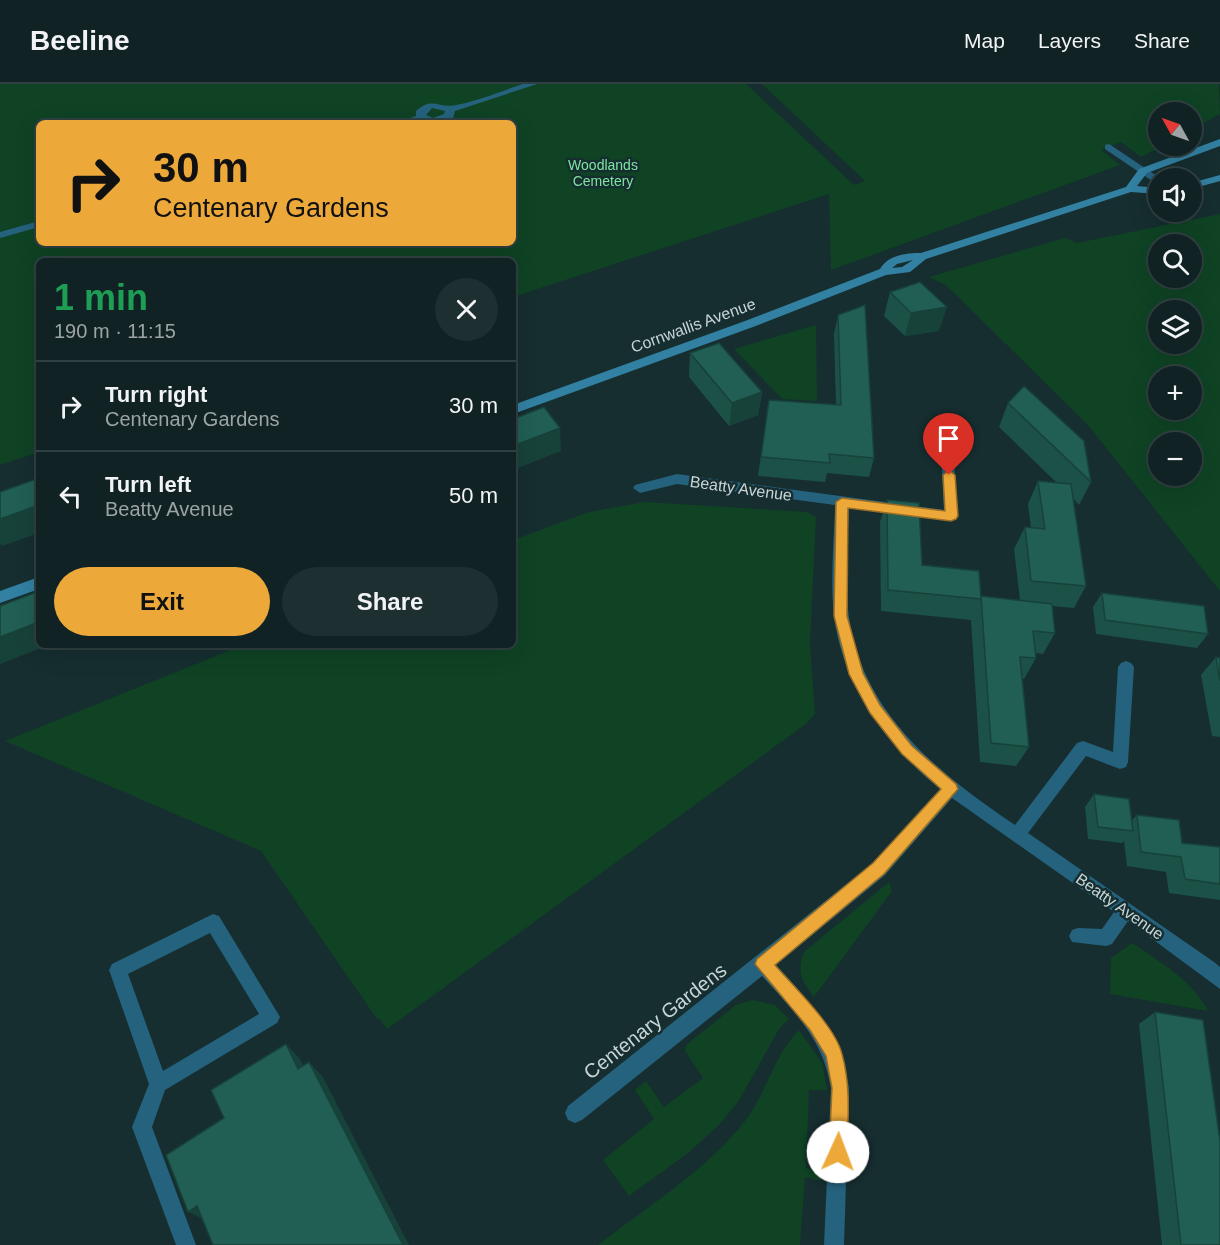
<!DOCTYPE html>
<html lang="en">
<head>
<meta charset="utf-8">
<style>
  :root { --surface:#102224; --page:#1e2f31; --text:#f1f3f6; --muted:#9ca4a6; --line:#303f41; --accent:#eca93a }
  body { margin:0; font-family:Helvetica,sans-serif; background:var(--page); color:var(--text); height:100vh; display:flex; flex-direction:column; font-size:22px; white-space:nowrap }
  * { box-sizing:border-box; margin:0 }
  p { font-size:20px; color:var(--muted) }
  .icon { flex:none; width:33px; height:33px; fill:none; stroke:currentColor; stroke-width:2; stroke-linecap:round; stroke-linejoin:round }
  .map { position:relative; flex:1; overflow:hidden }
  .drawer { position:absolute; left:36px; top:174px; width:480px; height:390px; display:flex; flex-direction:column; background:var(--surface); border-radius:9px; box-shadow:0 6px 24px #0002,0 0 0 2px var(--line) }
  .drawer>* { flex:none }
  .top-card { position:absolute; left:36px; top:36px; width:480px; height:126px; border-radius:9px; box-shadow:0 6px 24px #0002,0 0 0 2px var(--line); background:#eca93a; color:#111; overflow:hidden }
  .needle { width:39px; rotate:310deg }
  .tools { position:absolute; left:1148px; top:18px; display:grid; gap:12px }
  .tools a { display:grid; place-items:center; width:54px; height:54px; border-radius:50%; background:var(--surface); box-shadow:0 6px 24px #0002,0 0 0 2px var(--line); font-size:30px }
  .pin { position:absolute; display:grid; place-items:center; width:51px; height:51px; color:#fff; margin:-62px -26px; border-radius:50% 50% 50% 0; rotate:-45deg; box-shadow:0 0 6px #0007 }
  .pin .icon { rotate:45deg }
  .me { position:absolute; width:66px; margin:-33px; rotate:2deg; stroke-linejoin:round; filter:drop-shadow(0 0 4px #0008) }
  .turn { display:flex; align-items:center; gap:21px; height:126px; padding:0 18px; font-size:27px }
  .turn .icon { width:78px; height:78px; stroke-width:2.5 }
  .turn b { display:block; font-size:42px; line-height:51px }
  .round { display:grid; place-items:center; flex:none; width:63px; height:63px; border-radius:32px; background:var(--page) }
  .head { display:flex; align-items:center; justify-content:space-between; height:102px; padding:0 18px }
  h1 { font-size:36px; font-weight:700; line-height:45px; color:#1e9e55 }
  .cta { display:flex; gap:12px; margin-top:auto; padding:12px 18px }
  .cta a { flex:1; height:69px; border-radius:36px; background:var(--accent); color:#111; font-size:24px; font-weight:700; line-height:69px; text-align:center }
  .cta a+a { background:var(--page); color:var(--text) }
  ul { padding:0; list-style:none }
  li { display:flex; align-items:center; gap:18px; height:90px; padding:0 18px; border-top:2px solid var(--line) }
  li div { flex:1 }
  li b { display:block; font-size:22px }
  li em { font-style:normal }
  header { display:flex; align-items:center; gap:36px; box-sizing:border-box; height:84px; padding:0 30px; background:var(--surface); border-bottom:2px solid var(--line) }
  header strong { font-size:28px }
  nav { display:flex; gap:33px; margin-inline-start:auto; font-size:21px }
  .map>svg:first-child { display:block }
</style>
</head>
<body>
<header>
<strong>Beeline</strong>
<nav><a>Map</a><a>Layers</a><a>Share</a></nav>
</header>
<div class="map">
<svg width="1220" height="1161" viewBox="0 0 1220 1161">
  <rect width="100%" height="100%" fill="#162e30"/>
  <path fill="#0f4324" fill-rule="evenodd" d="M 0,0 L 746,0 L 854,101 L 865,97 L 762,0 L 1219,0 L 1220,30 L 1191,46 L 1191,28 L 1158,28 L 1158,62 L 1163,62 L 1141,73 L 1121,58 L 1101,66 L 1120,81 L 831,186 L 829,110 L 513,213 L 513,177 L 39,177 L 39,368 L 0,381 ZM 39,39 L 513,39 L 513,159 L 39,159 Z
    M 1220,130 L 1220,507 L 1088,341 L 946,201 L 929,193 L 1065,154 L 1077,159 ZM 1158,160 L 1191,160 L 1191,194 L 1158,194 ZM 1158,226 L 1191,226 L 1191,260 L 1158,260 ZM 1158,292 L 1191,292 L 1191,326 L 1158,326 ZM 1191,358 L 1191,392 L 1158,392 L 1158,358 Z
    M 816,241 L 817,317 L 782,315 L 734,265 Z
    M 644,418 L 807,428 L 816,433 L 810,560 L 815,630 L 806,640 L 387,945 L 379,934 L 377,935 L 261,767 L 5,657 L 243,561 L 513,561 L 513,456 L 589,428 Z
    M 889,798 L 892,807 L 814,913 C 802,898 796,887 804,868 Z
    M 1132,859 C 1160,878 1192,896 1208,927 L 1110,910 L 1111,874 Z
    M 752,916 L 775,921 L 789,935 L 779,945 L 738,1018 L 719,1041 L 688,1069 L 629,1112 L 603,1076 L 654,1035 L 635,1006 L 646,997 L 664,1023 L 703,994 L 685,967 L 686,961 L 736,921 Z
    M 799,946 L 822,979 L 827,1006 L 809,1006 L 806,1084 L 821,1088 L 820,1097 L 805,1093 L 800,1161 L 598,1161 C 648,1122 710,1084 748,1033 C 767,1006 775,970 799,946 Z"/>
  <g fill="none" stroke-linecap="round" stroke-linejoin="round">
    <path fill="#25627d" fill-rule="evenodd" d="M 523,0 L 537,0 L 455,27 L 453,34 L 436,39 L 421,36 L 396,39 L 416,32 L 416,27 C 433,12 439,25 456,21 C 478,17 501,7 523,0 ZM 432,24 L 445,27 L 444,30 L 433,34 L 426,31 Z
      M 1109,60 L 1160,94 L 1158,94 L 1158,101 L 1105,65 L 1105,61 Z
      M 39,137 L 39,143 L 0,154 L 0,148 Z
      M 213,830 L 219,832 L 280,933 L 277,939 L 165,1006 L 152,1043 L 196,1161 L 176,1161 L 132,1043 L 149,1000 L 109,886 L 112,880 ZM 210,849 L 259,930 L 163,987 L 128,890 Z"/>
    <path fill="#25627d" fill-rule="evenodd" d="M 946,344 L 952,349 L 958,432 L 956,436 L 951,437 L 849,423 C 848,460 844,497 849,533 C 862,629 939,690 1015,741 L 1077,659 L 1083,657 L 1113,668 L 1118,583 L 1121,579 L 1126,577 L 1131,579 L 1134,583 L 1128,678 L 1126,683 L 1120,685 L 1086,672 L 1028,749 L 1214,878 L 1220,883 L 1220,905 L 1128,837 L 1112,860 L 1106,862 L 1072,858 L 1069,852 L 1072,846 L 1078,844 L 1102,845 L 1114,828 L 952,714 L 885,791 L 776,881 C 810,918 841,952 849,1004 L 844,1161 L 824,1161 L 831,1004 C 823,955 794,927 762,892 L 582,1036 L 575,1039 L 568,1036 L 565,1029 L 568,1022 L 873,779 L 940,705 C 886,661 843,602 834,532 C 830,495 834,458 835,421 L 677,400 L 640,409 L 633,404 L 635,401 L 677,390 L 944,426 L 940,349 Z"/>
    <path fill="#3280a2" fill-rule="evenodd" d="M 1220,55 L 1220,62 L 1147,89 L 1137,102 L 1158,104 L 1158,110 L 1131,108 L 926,175 L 910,188 L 886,191 L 753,243 L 513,330 L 513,321 L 745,237 L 880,185 C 888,171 906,169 921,169 L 1126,103 L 1139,85 ZM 913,176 L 902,183 L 892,184 L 897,180 Z
      M 1220,91 L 1220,97 L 1191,105 L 1191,99 Z
      M 39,493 L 39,505 L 0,519 L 0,507 Z"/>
  </g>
  <path fill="#1c5147" d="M 890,208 L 939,247 L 905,252 L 884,232 Z
    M 838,231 L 874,374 L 869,393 L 827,389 L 825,398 L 758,392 L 769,316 L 836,321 L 834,250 Z
    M 690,269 L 762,308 L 758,331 L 729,342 L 689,293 Z
    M 1008,319 L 1091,398 L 1079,421 L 1073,414 L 1086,502 L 1074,524 L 1052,522 L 1055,549 L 1043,570 L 1036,569 L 1036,574 L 1024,595 L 1022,595 L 1029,663 L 1016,682 L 980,678 L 971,536 L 881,527 L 880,438 L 887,416 L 922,481 L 981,513 L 1020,516 L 1014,465 L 1025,443 L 1031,444 L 1028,420 L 1038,397 L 1057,399 L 999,343 Z
    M 1102,509 L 1208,550 L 1197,564 L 1096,550 L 1093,523 Z
    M 1216,573 L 1220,574 L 1220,653 L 1212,652 L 1201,591 Z
    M 1094,710 L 1131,737 L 1137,731 L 1182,759 L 1220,763 L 1220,816 L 1169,809 L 1166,788 L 1127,782 L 1124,757 L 1122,759 L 1088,755 L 1085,723 Z
    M 1155,928 L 1220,1161 L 1162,1161 L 1139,940 Z"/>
  <path fill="#17423a" d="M 947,223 L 939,247 L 905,252 L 911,229 Z
    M 762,308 L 758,331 L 729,342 L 732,319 Z
    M 560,344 L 561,367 L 513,386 L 513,362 Z
    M 39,421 L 39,449 L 2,462 L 0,459 L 0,435 Z
    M 39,538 L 39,561 L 49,561 L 0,580 L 0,553 Z
    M 286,960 L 300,975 L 312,1000 L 298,985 Z
    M 309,978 L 323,993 L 409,1161 L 403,1161 Z
    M 197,1122 L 208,1137 L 188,1128 Z"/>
  <path fill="#215e53" stroke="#17423a" stroke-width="1.5" d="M 920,198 L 947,223 L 911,229 L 890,208 Z
    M 865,221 L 874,374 L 829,370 L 830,379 L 761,373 L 769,316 L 841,321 L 838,231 Z
    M 719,259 L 762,308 L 732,319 L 690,269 Z
    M 1024,302 L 1084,357 L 1091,398 L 1008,319 Z
    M 544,323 L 560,344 L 513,362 L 513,335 Z
    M 39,394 L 39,421 L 0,435 L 0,408 Z
    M 1038,397 L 1071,400 L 1086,502 L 1031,497 L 1025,443 L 1045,445 Z
    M 887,416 L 919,419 L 922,481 L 979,487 L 981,515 L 888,506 Z
    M 39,507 L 39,538 L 0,553 L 0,522 Z
    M 1102,509 L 1204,522 L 1208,550 L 1105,536 Z
    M 981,512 L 1052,520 L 1055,549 L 1033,547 L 1036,574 L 1020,573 L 1029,663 L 991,659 Z
    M 1216,573 L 1220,574 L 1220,597 Z
    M 1094,710 L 1129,715 L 1133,747 L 1098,743 Z
    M 1137,731 L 1179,736 L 1182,759 L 1220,763 L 1220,800 L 1185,795 L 1181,773 L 1141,768 Z
    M 1155,928 L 1203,936 L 1220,1057 L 1220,1161 L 1181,1161 Z
    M 286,960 L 298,985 L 309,978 L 403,1161 L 213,1161 L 197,1122 L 188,1128 L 166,1071 L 224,1034 L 211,1006 Z"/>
  <path fill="#eca93a" stroke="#996e26" stroke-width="1.5" d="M 949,386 L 955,391 L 958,432 L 956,435 L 951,437 L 848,424 L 847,532 L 863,589 L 880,621 L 912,662 L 956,700 L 958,705 L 884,790 L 775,881 C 794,903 835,942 842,970 C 851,1002 848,1035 847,1068 L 844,1074 L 838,1077 L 832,1074 L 829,1068 L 832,1004 L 826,972 L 810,946 L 755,880 L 757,875 L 873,779 L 941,705 L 902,670 L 870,629 L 849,590 L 834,532 L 836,418 L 842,414 L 945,427 L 943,391 Z"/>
  <g text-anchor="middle" stroke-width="5" stroke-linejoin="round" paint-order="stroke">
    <g font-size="14" fill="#7de49f" stroke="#162e30">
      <text x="603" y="86">Woodlands<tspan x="603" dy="16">Cemetery</tspan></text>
    </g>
    <g font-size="16" fill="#c7d5d7" stroke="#162e30">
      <text transform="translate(693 241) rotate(-20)" y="6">Cornwallis Avenue</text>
      <text transform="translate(741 404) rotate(8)" y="6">Beatty Avenue</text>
      <text transform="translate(1120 822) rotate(35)" y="6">Beatty Avenue</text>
    </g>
    <g font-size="20" fill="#c7d5d7" stroke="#162e30">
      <text transform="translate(655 937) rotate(-38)" y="7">Centenary Gardens</text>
    </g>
  </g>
</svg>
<div class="tools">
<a><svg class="needle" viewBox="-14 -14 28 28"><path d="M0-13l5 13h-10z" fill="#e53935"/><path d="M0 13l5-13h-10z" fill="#9ca4a6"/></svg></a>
<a><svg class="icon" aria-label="sound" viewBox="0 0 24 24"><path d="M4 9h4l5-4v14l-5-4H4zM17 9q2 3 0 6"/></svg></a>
<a><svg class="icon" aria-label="search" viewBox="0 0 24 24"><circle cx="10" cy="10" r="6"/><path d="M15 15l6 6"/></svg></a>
<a><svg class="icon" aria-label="layers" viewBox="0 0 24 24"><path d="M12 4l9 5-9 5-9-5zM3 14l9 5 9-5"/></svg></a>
<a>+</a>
<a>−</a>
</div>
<div class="pin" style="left:949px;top:391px;background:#d93025"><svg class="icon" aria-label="arrive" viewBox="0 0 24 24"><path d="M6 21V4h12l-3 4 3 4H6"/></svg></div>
<svg class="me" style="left:838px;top:1068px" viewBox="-20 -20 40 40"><circle r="19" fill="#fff"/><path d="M0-13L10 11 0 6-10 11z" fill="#eca93a"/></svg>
<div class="top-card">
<div class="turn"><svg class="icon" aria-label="right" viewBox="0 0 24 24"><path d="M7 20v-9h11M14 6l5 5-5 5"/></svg><div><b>30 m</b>Centenary Gardens</div></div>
</div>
<section class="drawer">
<div class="head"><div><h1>1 min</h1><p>190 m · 11:15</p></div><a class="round"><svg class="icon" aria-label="close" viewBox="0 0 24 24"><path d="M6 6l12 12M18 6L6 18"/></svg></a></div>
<ul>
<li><svg class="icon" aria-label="right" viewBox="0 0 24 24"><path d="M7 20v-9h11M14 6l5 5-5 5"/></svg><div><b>Turn right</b><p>Centenary Gardens</p></div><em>30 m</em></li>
<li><svg class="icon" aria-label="left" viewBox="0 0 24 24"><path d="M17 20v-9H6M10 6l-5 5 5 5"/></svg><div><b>Turn left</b><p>Beatty Avenue</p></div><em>50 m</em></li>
</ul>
<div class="cta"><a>Exit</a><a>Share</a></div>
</section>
</div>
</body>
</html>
